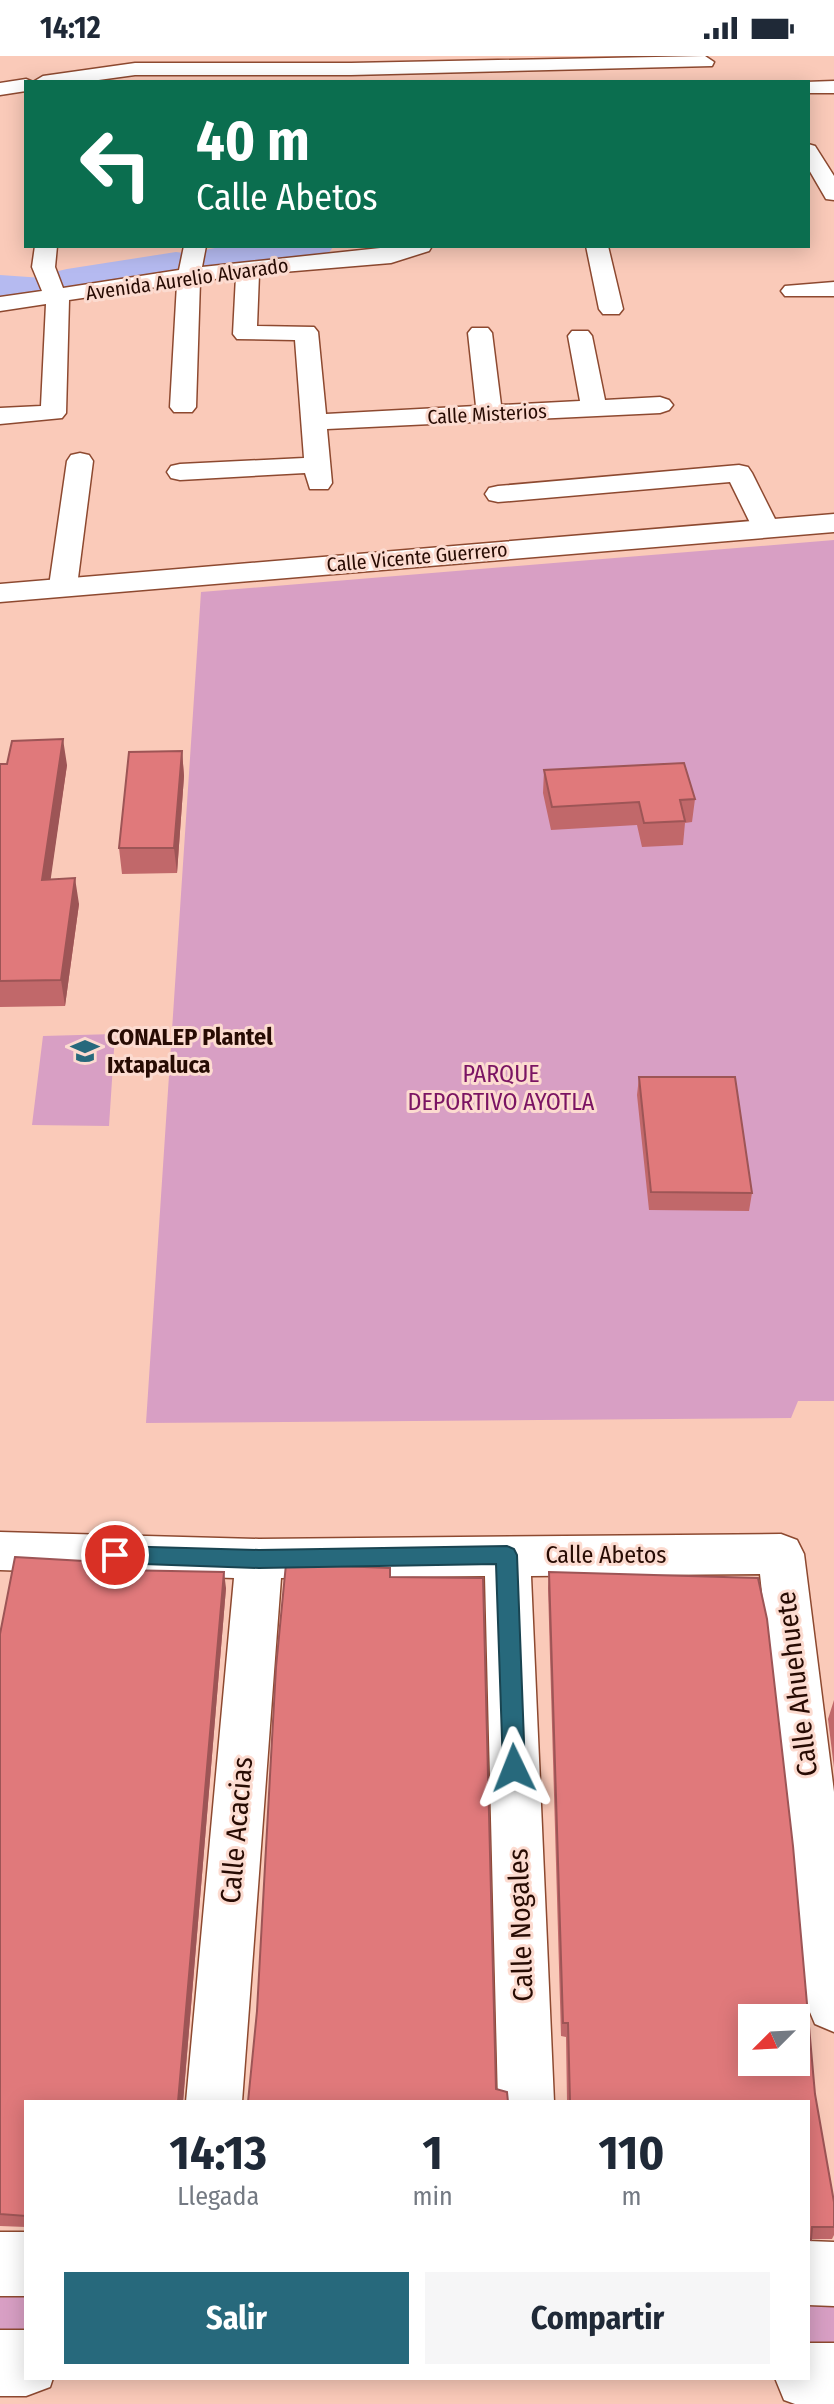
<!DOCTYPE html>
<html lang="es">
<head>
<meta charset="utf-8">
<style>
  :root { --surface:#fff; --page:#f6f6f7; --text:#1f2937; --muted:#747a83; --accent:#27697c }
  body { margin:0; font-family:"Fira Sans Condensed",sans-serif; background:var(--page); color:var(--text); height:100vh; display:flex; flex-direction:column; font-size:30px; white-space:nowrap }
  * { box-sizing:border-box; margin:0 }
  p { font-size:26px; color:var(--muted) }
  .icon { flex:none; width:44px; height:44px; fill:none; stroke:currentColor; stroke-width:2; stroke-linecap:round; stroke-linejoin:round }
  .map { position:relative; flex:1; overflow:hidden }
  .sheet { position:absolute; left:24px; top:2044px; width:786px; height:280px; display:flex; flex-direction:column; background:var(--surface); border-radius:0px; box-shadow:0 4px 20px #0003 }
  .sheet>* { flex:none }
  .guide { position:absolute; left:24px; top:24px; width:786px; height:168px; border-radius:0px; box-shadow:0 4px 20px #0003; background:#0b6e4f; color:#fff; overflow:hidden }
  .needle { width:52px; rotate:246deg }
  .fabs { position:absolute; left:738px; top:1948px; display:grid; gap:16px }
  .fabs a { display:grid; place-items:center; width:72px; height:72px; border-radius:0px; background:var(--surface); box-shadow:0 4px 20px #0003; font-size:40px }
  .pin { position:absolute; display:grid; place-items:center; width:68px; height:68px; color:#fff; margin:-34px; border:4px solid #fff; border-radius:50%; box-shadow:0 2px 8px #0007 }
  .me { position:absolute; width:88px; margin:-44px; rotate:358deg; stroke-linejoin:round; filter:drop-shadow(0 0 6px #0008) }
  .turn { display:flex; align-items:center; gap:28px; height:168px; padding:0 40px; font-size:36px }
  .turn .icon { width:104px; height:104px; stroke-width:2.5 }
  .turn b { display:block; font-size:56px; line-height:68px }
  .eta { display:flex; justify-content:space-evenly; align-items:center; height:136px; text-align:center }
  .eta b { font-size:48px; font-weight:700; line-height:56px }
  .primary-button { display:flex; gap:16px; margin-top:auto; padding:16px 40px }
  .primary-button a { flex:1; height:92px; border-radius:0px; background:var(--accent); color:#fff; font-size:32px; font-weight:700; line-height:92px; text-align:center }
  .primary-button a+a { background:var(--page); color:var(--text) }
  .status { display:flex; justify-content:space-between; align-items:center; height:56px; padding:0 40px; background:var(--surface); direction:ltr }
  .status svg { height:22px; fill:currentColor }
  .map>svg:first-child { display:block }
</style>
</head>
<body>
<div class="status"><b>14:12</b><svg viewBox="0 0 49 12"><path d="M0 12V9h3v3zM5 12V6h3v6zM10 12V3h3v9zM15 12V0h3v12zM26 1h20v11H26zM47 4h2v5h-2z"/></svg></div>
<div class="map">
<svg width="834" height="2348" viewBox="0 0 834 2348">
  <rect width="100%" height="100%" fill="#facab9"/>
  <path fill="#d89fc4" d="M 834,484 L 834,1345 L 798,1345 L 791,1362 L 146,1367 L 201,536 Z
    M 115,978 L 109,1070 L 32,1069 L 43,980 Z
    M 0,2235 L 26,2235 L 26,2277 L 0,2276 Z
    M 808,2249 L 834,2250 L 834,2287 L 808,2287 Z"/>
  <g fill="none" stroke-linecap="round" stroke-linejoin="round">
    <path fill="#b5baf0" fill-rule="evenodd" d="M 227,190 L 333,191 L 328,198 L 316,201 L 203,213 L 191,210 L 176,216 L 67,235 L 54,232 L 49,224 L 54,216 L 67,213 L 176,196 C 191,199 210,192 227,190 Z
      M 0,219 L 43,222 L 48,230 L 43,238 L 0,241 Z"/>
    <defs>
      <path id="street" d="M 705,0 L 714,6 L 712,10 L 351,19 L 135,19 L 84,26 L 26,26 L 26,35 L 0,39 L 0,27 L 26,23 L 33,26 L 43,20 L 135,7 L 351,7 Z
        M 834,25 L 834,37 L 808,37 L 808,26 L 805,26 Z
        M 808,88 L 815,90 L 834,120 L 834,144 L 826,143 L 808,112 Z
        M 35,190 L 57,190 L 55,211 L 63,232 L 179,214 L 184,190 L 206,190 L 202,211 L 399,190 L 432,190 L 429,195 L 391,207 L 259,218 L 257,270 L 314,271 L 318,276 L 326,358 L 476,350 L 468,277 L 472,272 L 488,272 L 492,277 L 501,349 L 580,345 L 568,280 L 572,275 L 588,275 L 592,280 L 605,344 L 660,341 L 669,344 L 673,349 L 669,354 L 660,357 L 327,373 L 332,427 L 328,433 L 310,433 L 305,417 L 180,424 L 171,422 L 167,416 L 171,410 L 180,408 L 304,402 L 295,284 L 237,283 L 233,278 L 236,220 L 200,225 L 196,351 L 192,356 L 174,356 L 170,351 L 177,228 L 69,244 L 66,357 L 62,362 L 0,368 L 0,352 L 41,350 L 46,248 L 0,255 L 0,241 L 42,235 L 32,211 Z
        M 586,190 L 608,190 L 623,253 L 619,258 L 603,258 L 599,253 Z
        M 834,226 L 834,240 L 785,240 L 781,235 L 785,230 Z
        M 80,397 L 89,399 L 93,405 L 77,530 L 73,536 L 63,539 L 53,536 L 49,530 L 67,405 L 71,399 Z
        M 739,409 L 748,411 L 752,417 L 780,473 L 776,479 L 766,481 L 756,479 L 730,426 L 498,446 L 489,444 L 485,438 L 489,432 L 498,430 Z
        M 0,1476 L 259,1483 L 781,1478 L 797,1484 L 804,1498 L 834,1736 L 834,1976 L 815,1968 L 807,1949 L 760,1518 L 531,1520 L 554,2046 L 498,2046 L 485,1520 L 281,1522 L 242,2046 L 186,2046 L 234,1522 L 0,1514 Z"/>
      <path id="secondary" d="M 834,458 L 834,476 L 0,546 L 0,528 Z
        M 0,2176 L 26,2176 L 26,2240 L 0,2240 Z
        M 808,2185 L 834,2186 L 834,2250 L 808,2249 Z
        M 0,2274 L 26,2274 L 26,2322 L 53,2322 L 50,2331 L 26,2340 L 0,2340 Z
        M 808,2287 L 834,2287 L 834,2348 L 795,2348 L 784,2344 L 775,2322 L 808,2322 Z"/>
    </defs>
    <use href="#street" stroke="#8d4930" stroke-width="3"/>
    <use href="#secondary" stroke="#8d4930" stroke-width="3"/>
    <use href="#street" fill="#fff" fill-rule="evenodd"/>
    <use href="#secondary" fill="#fff" fill-rule="evenodd"/>
  </g>
  <path fill="#c1686a" d="M 182,695 L 184,720 L 177,817 L 122,818 L 119,792 Z
    M 0,708 L 67,709 L 50,823 L 79,848 L 65,950 L 0,951 Z
    M 544,714 L 695,743 L 692,766 L 685,767 L 683,789 L 642,791 L 637,769 L 551,774 L 543,737 Z
    M 639,1021 L 752,1137 L 749,1155 L 649,1154 L 637,1039 Z
    M 118,1507 L 119,1514 L 226,1532 L 183,2046 L 26,2046 L 26,2171 L 0,2170 L 0,1578 Z
    M 549,1516 L 815,2038 L 834,2146 L 834,2179 L 832,2183 L 811,2183 L 808,2189 L 808,2046 L 567,2046 L 566,1981 L 561,1980 L 548,1532 Z
    M 834,1644 L 834,1712 L 828,1663 Z"/>
  <path fill="#9d5556" d="M 63,683 L 67,709 L 47,849 L 42,824 Z
    M 182,695 L 184,720 L 177,817 L 174,792 Z
    M 75,822 L 79,848 L 65,950 L 61,924 Z
    M 224,1516 L 226,1532 L 183,2046 L 178,2046 Z"/>
  <path fill="#e0797b" stroke="#9d5556" stroke-width="2" fill-rule="evenodd" d="M 63,683 L 42,824 L 75,822 L 61,924 L 0,925 L 0,708 L 7,708 L 12,685 Z
    M 182,695 L 174,792 L 119,792 L 129,696 Z
    M 684,707 L 695,743 L 680,744 L 685,765 L 644,767 L 639,746 L 552,751 L 544,714 Z
    M 639,1021 L 735,1021 L 752,1137 L 651,1136 Z
    M 15,1501 L 118,1507 L 117,1514 L 224,1516 L 178,2046 L 26,2046 L 26,2160 L 0,2158 L 0,1578 Z
    M 286,1508 L 390,1512 L 390,1521 L 483,1522 L 496,2033 L 507,2036 L 508,2046 L 248,2046 L 257,1955 L 276,1611 Z
    M 549,1516 L 758,1522 L 767,1563 L 793,1790 L 815,2038 L 834,2146 L 834,2171 L 812,2171 L 811,2184 L 808,2183 L 808,2046 L 570,2046 L 568,1967 L 563,1967 ZM 752,1962 L 796,1962 L 796,2006 L 752,2006 Z"/>
  <path fill="#27697c" stroke="#194451" stroke-width="2" d="M 115,1490 L 259,1494 L 507,1490 L 514,1493 L 517,1499 L 525,1712 L 522,1719 L 514,1722 L 506,1719 L 503,1712 L 496,1508 L 259,1512 L 115,1507 L 108,1505 L 105,1499 L 108,1492 Z"/>
  <defs>
    <symbol id="school-bare" viewBox="-9 -9 18 18"><path d="M0-5L7-2L0 1L-7-2ZM-4 1L0 2.5L4 1V4Q0 6-4 4Z" fill="#27697c" stroke="#fcdbd0" stroke-width="2.5" paint-order="stroke"/></symbol>
  </defs>
  <g fill-rule="evenodd">
    <use href="#school-bare" x="65" y="975" width="40" height="40"/>
  </g>
  <g text-anchor="middle" stroke-width="6" stroke-linejoin="round" paint-order="stroke">
    <g font-size="20" fill="#270b03" stroke="#fcdbd0">
      <text transform="translate(187 223) rotate(-8)" y="7">Avenida Aurelio Alvarado</text>
      <text transform="translate(487 358) rotate(-3)" y="7">Calle Misterios</text>
      <text transform="translate(417 501) rotate(-5)" y="7">Calle Vicente Guerrero</text>
    </g>
    <g font-size="24" font-weight="bold" fill="#270b03" stroke="#fcdbd0" text-anchor="start">
      <text x="107" y="989">CONALEP Plantel<tspan x="107" dy="28">Ixtapaluca</tspan></text>
    </g>
    <g font-size="24" fill="#7b1463" stroke="#fcdbd0">
      <text x="501" y="1026">PARQUE<tspan x="501" dy="28">DEPORTIVO AYOTLA</tspan></text>
    </g>
    <g font-size="24" fill="#270b03" stroke="#fcdbd0">
      <text x="606" y="1507">Calle Abetos</text>
    </g>
    <g font-size="28" fill="#270b03" stroke="#fcdbd0">
      <text transform="translate(796 1628) rotate(-97)" y="10">Calle Ahuehuete</text>
      <text transform="translate(236 1774) rotate(-85)" y="10">Calle Acacias</text>
      <text transform="translate(520 1869) rotate(-92)" y="10">Calle Nogales</text>
    </g>
  </g>
</svg>
<div class="fabs">
<a><svg class="needle" viewBox="-14 -14 28 28"><path d="M0-13l5 13h-10z" fill="#e53935"/><path d="M0 13l5-13h-10z" fill="#747a83"/></svg></a>
</div>
<div class="pin" style="left:115px;top:1499px;background:#d93025"><svg class="icon" aria-label="arrive" viewBox="0 0 24 24"><path d="M6 21V4h12l-3 4 3 4H6"/></svg></div>
<svg class="me" style="left:514px;top:1712px" viewBox="-20 -20 40 40"><path d="M0-17L14 15 0 8-14 15z" fill="#27697c" stroke="#fff" stroke-width="4"/></svg>
<div class="guide">
<div class="turn"><svg class="icon" aria-label="left" viewBox="0 0 24 24"><path d="M17 20v-9H6M10 6l-5 5 5 5"/></svg><div><b>40 m</b>Calle Abetos</div></div>
</div>
<section class="sheet">
<div class="eta">
<div><b>14:13</b><p>Llegada</p></div>
<div><b>1</b><p>min</p></div>
<div><b>110</b><p>m</p></div>
</div>
<div class="primary-button"><a>Salir</a><a>Compartir</a></div>
</section>
</div>
</body>
</html>
